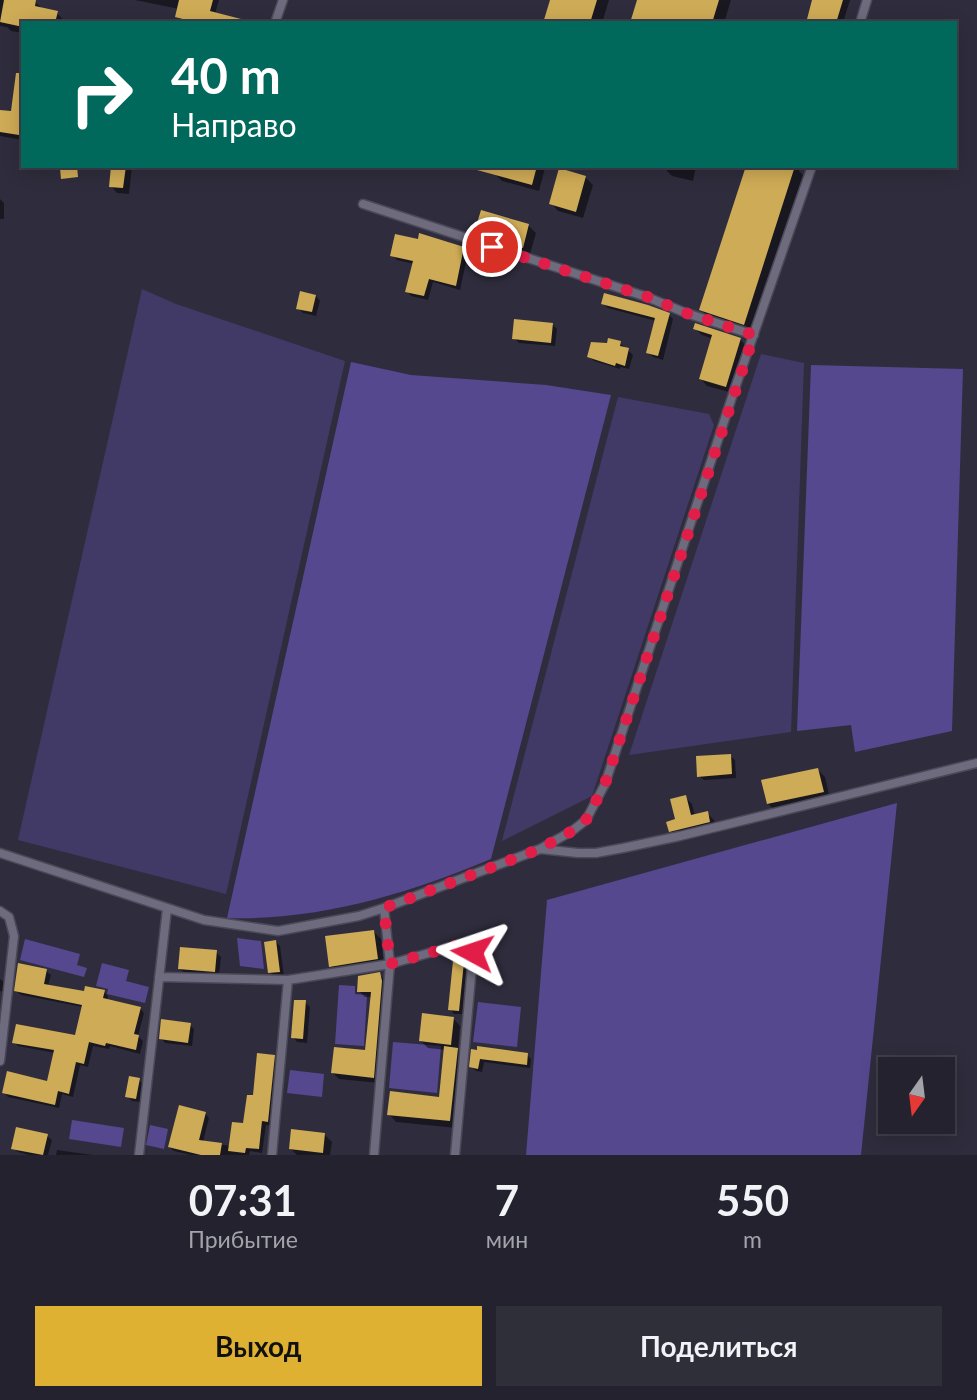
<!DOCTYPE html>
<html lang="ru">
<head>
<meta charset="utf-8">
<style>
  :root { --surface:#23222e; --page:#2f2f3a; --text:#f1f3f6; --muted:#a3a4aa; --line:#403f4a; --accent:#dfb133 }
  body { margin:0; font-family:Lato,sans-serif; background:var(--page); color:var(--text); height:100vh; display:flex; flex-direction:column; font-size:26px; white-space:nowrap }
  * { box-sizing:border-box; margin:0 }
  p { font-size:23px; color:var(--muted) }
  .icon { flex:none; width:38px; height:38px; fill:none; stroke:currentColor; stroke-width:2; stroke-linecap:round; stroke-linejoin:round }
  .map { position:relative; height:1155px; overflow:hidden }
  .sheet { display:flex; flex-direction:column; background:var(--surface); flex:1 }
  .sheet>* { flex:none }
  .guide { position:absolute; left:21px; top:21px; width:936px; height:147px; border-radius:0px; box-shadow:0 4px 18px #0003,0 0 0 2px var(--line); background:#00695c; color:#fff; overflow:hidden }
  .needle { width:46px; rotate:194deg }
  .controls { position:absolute; left:878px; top:1057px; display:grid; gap:14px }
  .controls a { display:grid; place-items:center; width:77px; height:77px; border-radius:0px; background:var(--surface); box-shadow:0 4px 18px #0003,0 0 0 2px var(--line); font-size:35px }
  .pin { position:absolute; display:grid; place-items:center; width:60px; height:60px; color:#fff; margin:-30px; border:4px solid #fff; border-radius:50%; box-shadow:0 2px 7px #0007 }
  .me { position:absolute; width:77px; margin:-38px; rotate:275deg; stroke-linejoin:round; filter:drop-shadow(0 0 5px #0008) }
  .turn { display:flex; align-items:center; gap:24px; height:147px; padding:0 35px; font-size:32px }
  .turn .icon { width:91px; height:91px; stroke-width:2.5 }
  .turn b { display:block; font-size:49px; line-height:60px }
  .eta { display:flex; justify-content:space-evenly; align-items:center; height:119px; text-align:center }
  .eta b { font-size:42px; font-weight:700; line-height:49px }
  .primary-button { display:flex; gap:14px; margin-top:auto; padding:14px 35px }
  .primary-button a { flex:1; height:80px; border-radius:0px; background:var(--accent); color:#111; font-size:28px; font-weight:700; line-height:80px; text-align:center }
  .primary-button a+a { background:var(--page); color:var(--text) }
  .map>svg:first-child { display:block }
</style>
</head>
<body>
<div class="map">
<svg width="977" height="1155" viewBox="0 0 977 1155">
  <rect width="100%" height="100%" fill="#2f2d3d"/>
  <path fill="#413a67" d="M 142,289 L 176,304 L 345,361 L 226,894 L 18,840 Z
    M 761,354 L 804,363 L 791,732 L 629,755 Z
    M 618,397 L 709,414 L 714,425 L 592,796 L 502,841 Z"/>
  <path fill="#55488e" d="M 351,362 L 411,375 L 546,385 L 611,395 L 491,859 C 407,894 318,921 227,918 Z
    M 811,365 L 963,369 L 952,731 L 855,752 L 851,725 L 797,731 Z
    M 897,803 L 861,1155 L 526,1155 L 547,900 Z
    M 237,938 L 261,941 L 264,969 L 240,966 Z
    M 25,939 L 80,954 L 77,965 L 87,968 L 84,977 L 20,960 Z
    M 102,963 L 129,970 L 126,981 L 149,987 L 145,1003 L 107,994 L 108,989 L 96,986 Z
    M 339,985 L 355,986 L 355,994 L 367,995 L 364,1046 L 335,1044 Z
    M 478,1002 L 521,1007 L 517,1047 L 473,1042 Z
    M 393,1042 L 441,1046 L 437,1093 L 389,1088 Z
    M 290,1070 L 324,1074 L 322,1097 L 287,1093 Z
    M 72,1120 L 124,1128 L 121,1147 L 69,1139 Z
    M 150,1125 L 168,1129 L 164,1149 L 146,1145 Z"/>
  <path fill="#0007" d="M 0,0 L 35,2 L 43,9 L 57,13 L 66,23 L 23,23 L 23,33 L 11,31 L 7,27 L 0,26 Z
    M 135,0 L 219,0 L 215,14 L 247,23 L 188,23 L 182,21 L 177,16 L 179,9 Z
    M 552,0 L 609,0 L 602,23 L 545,23 Z
    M 639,0 L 731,0 L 724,23 L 632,23 Z
    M 814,0 L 850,0 L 843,23 L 807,23 Z
    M 23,95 L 23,140 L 0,136 L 0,112 L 12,113 Z
    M 111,166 L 132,166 L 129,194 L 117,193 L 111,186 L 113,167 Z
    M 497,166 L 543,166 L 545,168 L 539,191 L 502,181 L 495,174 Z
    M 669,166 L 696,166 L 693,181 L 672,176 L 667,171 Z
    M 748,166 L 801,166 L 799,171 L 804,176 L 754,333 L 711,319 L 701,310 Z
    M 585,177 L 593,185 L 583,218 L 558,211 L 551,203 Z
    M 0,199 L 4,203 L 4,219 L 0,219 Z
    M 482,212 L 529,226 L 536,233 L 530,254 L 483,240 L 476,233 Z
    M 463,248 L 468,253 L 460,290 L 433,282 L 428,300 L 411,296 L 407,291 L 414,264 L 397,260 L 392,255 Z
    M 316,296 L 320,301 L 316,316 L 303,313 L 298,308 Z
    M 603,304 L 669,315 L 673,319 L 663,360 L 653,357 L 648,353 L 656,321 L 608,308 Z
    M 552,324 L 557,329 L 555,346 L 519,343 L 514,338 Z
    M 695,329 L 740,339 L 746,346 L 733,393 L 707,386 L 701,379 L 713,339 L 702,335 Z
    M 620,343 L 633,355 L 629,369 L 620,367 L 620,369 L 594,361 L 589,356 Z
    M 730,756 L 735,760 L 736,778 L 704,780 L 699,776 Z
    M 818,770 L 825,777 L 830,799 L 776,811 L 768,804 Z
    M 685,797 L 692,804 L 695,816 L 707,813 L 714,820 L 717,829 L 678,838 L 671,831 L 677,821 Z
    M 374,932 L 381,939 L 384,966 L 338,973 L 331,966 Z
    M 276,942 L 280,946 L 284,976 L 275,977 L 270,972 Z
    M 216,952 L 221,957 L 219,975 L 185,973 L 180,969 Z
    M 464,964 L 468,968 L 463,1014 L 454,1014 L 450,1009 Z
    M 46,971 L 51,975 L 48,986 L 85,993 L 104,992 L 108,996 L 107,1000 L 140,1008 L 144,1013 L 138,1036 L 143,1041 L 140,1054 L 110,1046 L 109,1049 L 93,1046 L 88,1067 L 80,1065 L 73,1097 L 62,1094 L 59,1108 L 8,1097 L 4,1092 L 48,1083 L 55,1053 L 18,1046 L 14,1042 L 77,1037 L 83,1007 L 21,995 L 16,991 Z
    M 379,974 L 385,980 L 379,1083 L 339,1079 L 333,1073 L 367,1052 L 372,997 L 365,997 L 359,991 Z
    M 0,979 L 8,985 L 7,993 L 0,991 Z
    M 305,1002 L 310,1007 L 307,1043 L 297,1042 L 293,1037 Z
    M 453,1018 L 460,1026 L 458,1050 L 464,1057 L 457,1128 L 396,1122 L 389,1114 L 441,1099 L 446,1050 L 428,1048 L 421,1041 Z
    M 190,1025 L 194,1029 L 192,1046 L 165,1043 L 161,1038 Z
    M 473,1051 L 527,1055 L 531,1059 L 530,1068 L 484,1062 L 482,1072 L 476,1071 L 471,1066 Z
    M 274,1057 L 278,1061 L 272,1126 L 266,1125 L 262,1153 L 250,1151 L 249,1155 L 191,1155 L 174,1151 L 169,1147 L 205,1113 L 209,1118 L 203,1142 L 231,1146 L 244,1125 L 254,1097 Z
    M 139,1080 L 144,1085 L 140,1102 L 132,1101 L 127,1096 Z
    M 325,1135 L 332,1142 L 330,1155 L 297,1155 L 291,1149 Z
    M 47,1136 L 52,1140 L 48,1155 L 29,1155 L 18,1152 L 13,1148 Z
    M 57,1150 L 93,1155 L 56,1155 Z"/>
  <path fill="#ceab56" d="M 4,0 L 36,0 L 35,6 L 58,11 L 55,23 L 23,23 L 23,27 L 0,22 Z
    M 179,0 L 213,0 L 210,11 L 241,19 L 240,23 L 198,23 L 175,17 Z
    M 550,0 L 597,0 L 590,23 L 543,23 Z
    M 637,0 L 719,0 L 712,23 L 630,23 Z
    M 812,0 L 843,0 L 836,23 L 806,23 Z
    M 16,73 L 23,73 L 23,107 L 19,135 L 0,132 L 0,110 L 11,111 Z
    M 77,166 L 78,177 L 61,179 L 60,168 Z
    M 111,166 L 126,166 L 123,188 L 109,187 Z
    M 477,166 L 537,166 L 532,185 L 477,170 Z
    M 746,166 L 795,166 L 744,325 L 699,310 Z
    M 559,168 L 586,176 L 576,212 L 549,204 Z
    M 481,210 L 529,224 L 523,248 L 474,233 Z
    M 419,233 L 464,247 L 456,286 L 429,279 L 424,296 L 405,292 L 413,261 L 390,256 L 395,234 L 418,239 Z
    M 300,291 L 316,295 L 312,312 L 296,309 Z
    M 604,293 L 648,305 L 670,313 L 658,356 L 646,353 L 655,318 L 601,304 Z
    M 514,319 L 553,323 L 551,343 L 512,339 Z
    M 695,323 L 741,338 L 726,387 L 699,379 L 712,335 L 693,329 Z
    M 608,338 L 621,341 L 620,346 L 629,348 L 625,366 L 616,363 L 615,366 L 587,357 L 591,342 L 607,343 Z
    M 731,754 L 732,774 L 697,777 L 696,756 Z
    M 818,768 L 824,792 L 767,804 L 761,780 Z
    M 686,795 L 691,815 L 708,811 L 710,822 L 669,832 L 666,822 L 675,819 L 670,799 Z
    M 374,930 L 378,959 L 329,967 L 325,936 Z
    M 276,940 L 280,972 L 268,973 L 264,942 Z
    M 180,947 L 217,950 L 215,972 L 178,969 Z
    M 453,961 L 464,962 L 459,1011 L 448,1010 Z
    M 18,963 L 47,969 L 44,984 L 84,991 L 85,986 L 105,990 L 103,998 L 141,1007 L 134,1034 L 139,1035 L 136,1050 L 106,1043 L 105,1046 L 89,1042 L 84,1064 L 76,1062 L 69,1094 L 58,1091 L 55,1105 L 2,1093 L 7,1071 L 47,1081 L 54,1050 L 12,1043 L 16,1024 L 75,1035 L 82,1005 L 14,991 Z
    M 380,972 L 382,981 L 374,1078 L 331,1073 L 334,1047 L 365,1050 L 371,992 L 357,992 L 358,976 Z
    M 294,1000 L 306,1000 L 303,1039 L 291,1038 Z
    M 422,1013 L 454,1017 L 451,1045 L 419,1041 Z
    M 161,1019 L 191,1023 L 188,1043 L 159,1039 Z
    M 444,1046 L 458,1048 L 450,1121 L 387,1115 L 390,1091 L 439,1097 Z
    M 477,1046 L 528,1053 L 527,1065 L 480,1059 L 478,1069 L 469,1067 L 471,1049 L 477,1050 Z
    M 257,1053 L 275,1055 L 268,1122 L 262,1121 L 259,1149 L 246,1148 L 245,1153 L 228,1151 L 232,1122 L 243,1123 L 247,1095 L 253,1095 Z
    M 129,1076 L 140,1078 L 136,1099 L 125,1097 Z
    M 179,1105 L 206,1112 L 199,1140 L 222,1143 L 220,1155 L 201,1155 L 168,1147 Z
    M 16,1127 L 48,1134 L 43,1155 L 11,1149 Z
    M 291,1129 L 325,1133 L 323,1153 L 289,1149 Z"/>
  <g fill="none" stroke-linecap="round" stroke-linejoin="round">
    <defs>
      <path id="service" d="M 275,23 L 283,0
        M 860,23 L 867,0
        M 363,204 L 647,297 L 686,313 L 754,335
        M 540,849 L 578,853 L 596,853 L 623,848 L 680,836 L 977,763
        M 0,853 L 204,920 L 278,931 L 359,916 L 384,908 L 540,849 L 572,831 L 586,820 L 605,784 L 734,391 L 812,166
        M 0,911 L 9,917 L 14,936 L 0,1061
        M 159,977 L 288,980 L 272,1155
        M 288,980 L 390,964 L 461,944 L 466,944 L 472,952 L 472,966 L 455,1155
        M 139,1155 L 167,909
        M 374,1155 L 390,964 L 384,908"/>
    </defs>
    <use href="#service" stroke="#4b4957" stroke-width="11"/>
    <use href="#service" stroke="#6d6b7d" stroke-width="8"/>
  </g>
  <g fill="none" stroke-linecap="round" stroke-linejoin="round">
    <path stroke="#e11d48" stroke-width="12" stroke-dasharray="0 21.6" d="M 472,952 L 466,944 L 461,944 L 390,964 L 384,908 L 540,849 L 572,831 L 586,820 L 605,784 L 754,335 L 686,313 L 648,297 L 492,247"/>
  </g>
</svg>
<div class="controls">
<a><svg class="needle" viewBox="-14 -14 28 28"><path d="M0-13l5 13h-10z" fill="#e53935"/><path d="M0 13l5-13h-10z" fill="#a3a4aa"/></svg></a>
</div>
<div class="pin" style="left:492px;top:247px;background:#d93025"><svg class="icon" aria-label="arrive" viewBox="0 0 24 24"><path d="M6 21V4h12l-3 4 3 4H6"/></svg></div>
<svg class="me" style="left:472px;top:952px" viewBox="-20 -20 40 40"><path d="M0-17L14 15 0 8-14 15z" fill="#e11d48" stroke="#fff" stroke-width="4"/></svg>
<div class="guide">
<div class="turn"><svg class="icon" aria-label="right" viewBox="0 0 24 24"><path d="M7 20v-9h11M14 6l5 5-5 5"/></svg><div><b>40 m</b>Направо</div></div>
</div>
</div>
<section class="sheet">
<div class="eta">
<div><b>07:31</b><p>Прибытие</p></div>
<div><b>7</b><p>мин</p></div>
<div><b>550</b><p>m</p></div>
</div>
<div class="primary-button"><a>Выход</a><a>Поделиться</a></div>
</section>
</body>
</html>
